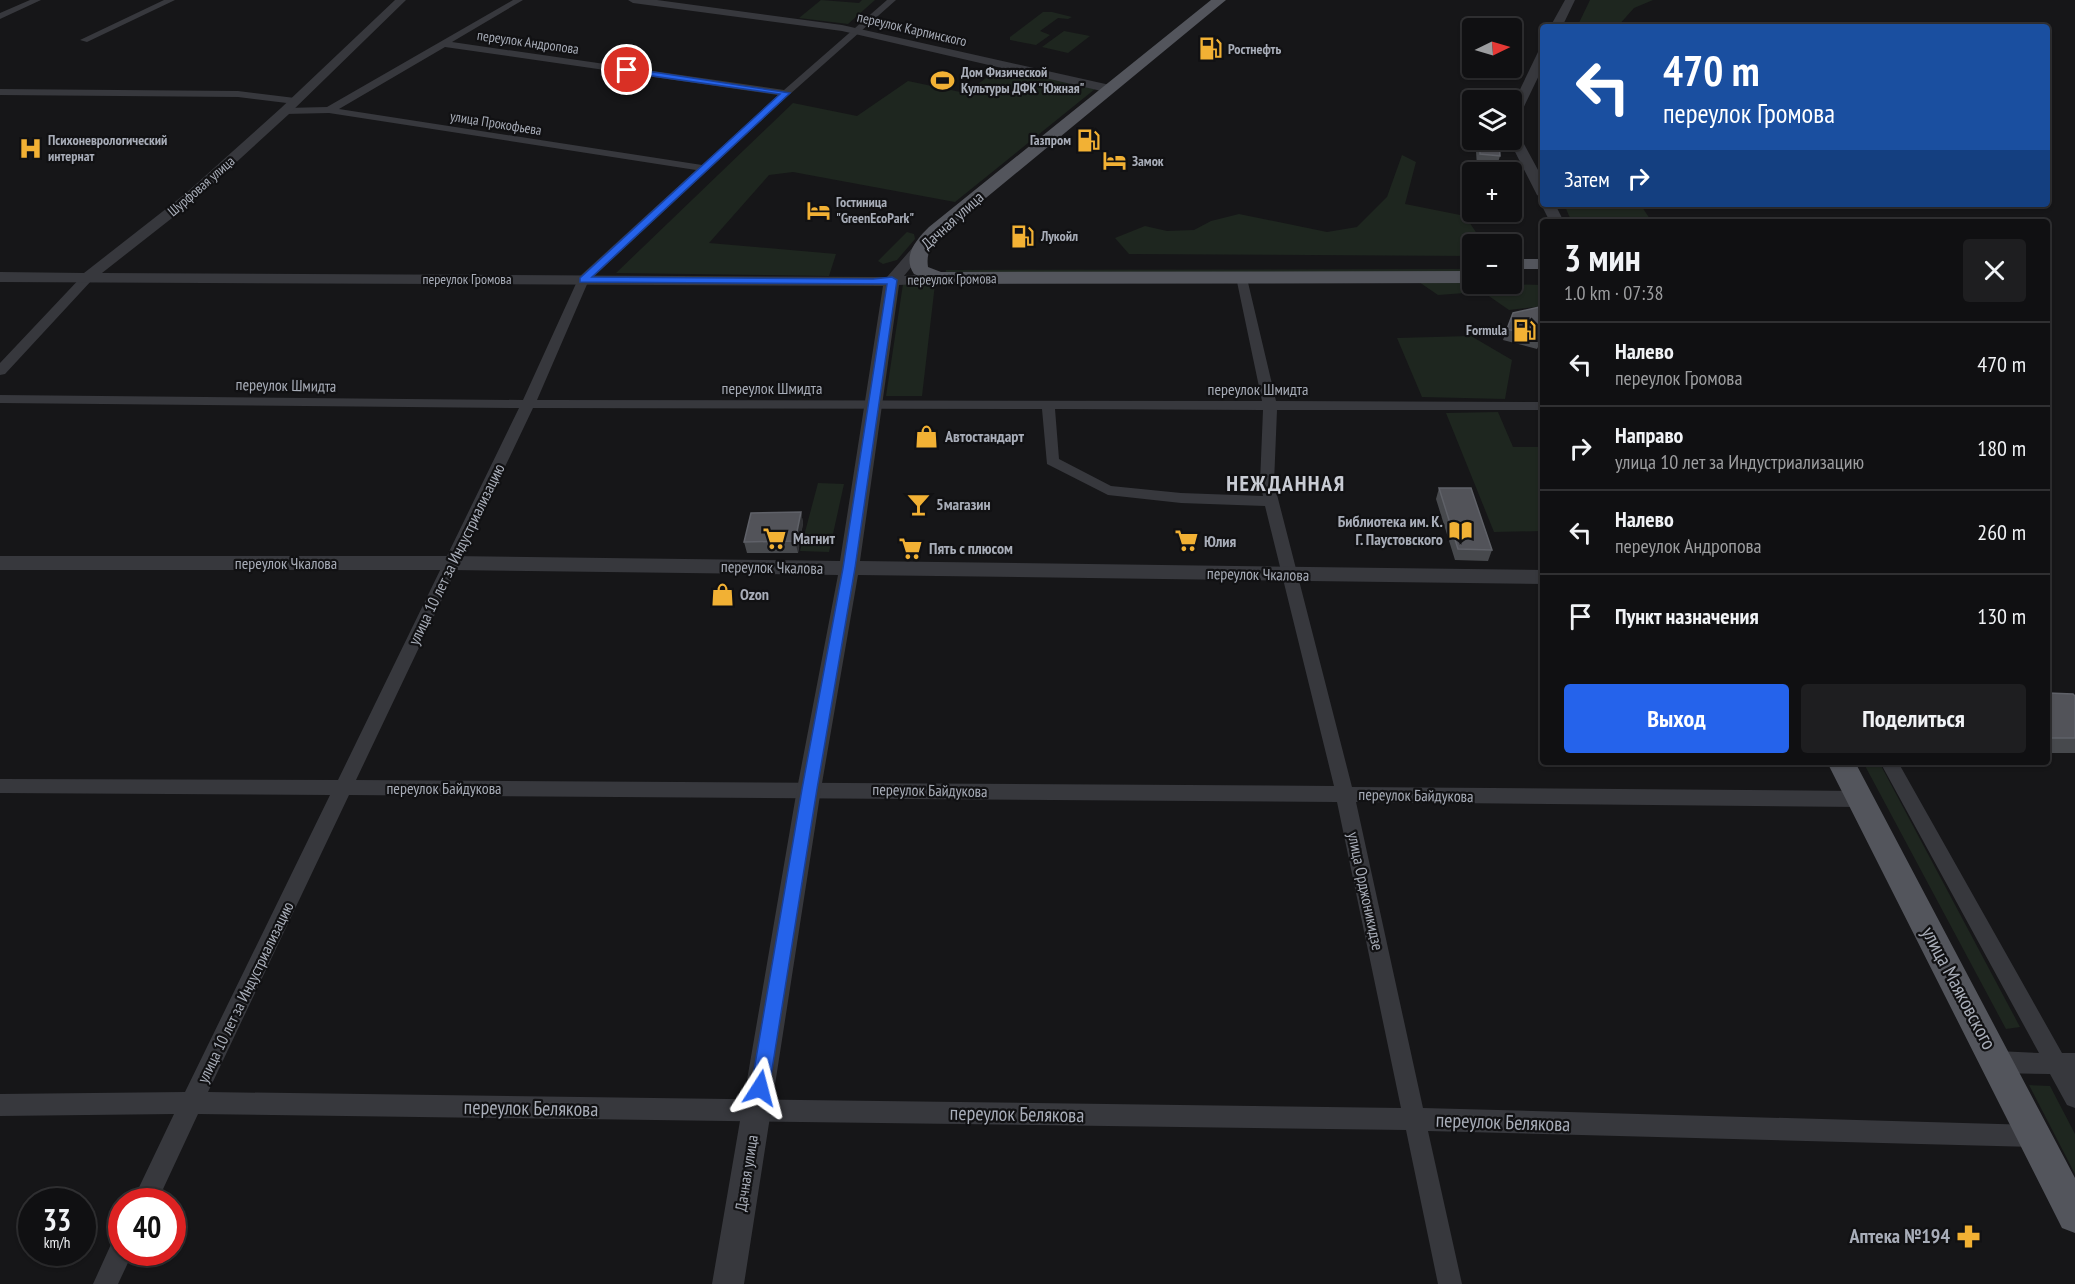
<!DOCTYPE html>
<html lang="ru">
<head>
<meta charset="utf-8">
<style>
  :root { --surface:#101012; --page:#1e1e20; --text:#f1f3f6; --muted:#9c9d9f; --line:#303032; --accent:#2563eb }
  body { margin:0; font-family:"PT Sans Narrow",sans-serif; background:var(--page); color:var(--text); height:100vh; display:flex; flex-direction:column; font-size:22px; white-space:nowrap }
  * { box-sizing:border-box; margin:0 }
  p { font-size:20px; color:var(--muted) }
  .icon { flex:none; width:33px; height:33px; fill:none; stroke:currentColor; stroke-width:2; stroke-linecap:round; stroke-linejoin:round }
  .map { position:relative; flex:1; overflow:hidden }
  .side { position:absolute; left:1540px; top:219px; width:510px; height:546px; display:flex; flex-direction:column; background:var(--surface); border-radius:6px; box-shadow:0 2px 4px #0004,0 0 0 2px var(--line) }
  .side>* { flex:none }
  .top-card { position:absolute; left:1540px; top:24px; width:510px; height:183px; border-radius:6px; box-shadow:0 2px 4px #0004,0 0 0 2px var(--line); background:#1a4fa0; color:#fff; overflow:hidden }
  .needle { width:39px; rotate:85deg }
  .buttons { position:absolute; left:1462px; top:18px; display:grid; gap:12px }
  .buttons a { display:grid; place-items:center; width:60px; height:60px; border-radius:6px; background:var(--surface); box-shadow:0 2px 4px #0004,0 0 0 2px var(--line); font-size:30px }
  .speed { position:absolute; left:18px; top:1188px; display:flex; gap:12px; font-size:30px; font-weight:700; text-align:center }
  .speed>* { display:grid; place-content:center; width:78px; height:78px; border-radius:50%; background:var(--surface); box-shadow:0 2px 4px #0004,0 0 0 2px var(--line); line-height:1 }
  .speed small { font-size:15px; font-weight:400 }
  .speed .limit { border:9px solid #d22; background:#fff; color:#111 }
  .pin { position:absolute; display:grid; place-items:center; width:51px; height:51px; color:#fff; margin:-26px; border:3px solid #fff; border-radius:50%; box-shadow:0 2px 6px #0007 }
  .me { position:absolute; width:66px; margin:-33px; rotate:9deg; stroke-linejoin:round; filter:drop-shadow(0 0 4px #0008) }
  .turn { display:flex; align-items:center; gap:21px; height:126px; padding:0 24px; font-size:27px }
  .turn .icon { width:78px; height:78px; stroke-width:2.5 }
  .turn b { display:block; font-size:42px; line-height:51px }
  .then { display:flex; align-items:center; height:57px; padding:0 24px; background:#0003; gap:12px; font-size:22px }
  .round { display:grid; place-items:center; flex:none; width:63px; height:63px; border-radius:6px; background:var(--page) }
  .head { display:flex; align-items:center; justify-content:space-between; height:102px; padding:0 24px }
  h1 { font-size:36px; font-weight:600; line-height:45px }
  .cta { display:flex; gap:12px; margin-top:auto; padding:12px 24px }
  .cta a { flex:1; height:69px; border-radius:6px; background:var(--accent); color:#fff; font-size:24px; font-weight:600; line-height:69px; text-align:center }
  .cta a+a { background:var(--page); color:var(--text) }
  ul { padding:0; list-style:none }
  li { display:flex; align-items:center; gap:18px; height:84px; padding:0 24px; border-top:2px solid var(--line) }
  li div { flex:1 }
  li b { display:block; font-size:22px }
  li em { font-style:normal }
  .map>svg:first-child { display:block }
</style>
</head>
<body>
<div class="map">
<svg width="2075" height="1284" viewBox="0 0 2075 1284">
  <rect width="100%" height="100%" fill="#161618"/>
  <path fill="#1e261f" d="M 821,0 L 859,3 L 862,0 L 875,0 L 848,24 L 799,18 Z
    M 1590,0 L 1653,0 L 1634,8 L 1617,27 L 1577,27 Z
    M 1043,12 L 1052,12 L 1072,17 L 1068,19 L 1058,18 L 1040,31 L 1050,35 L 1036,45 L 1010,40 L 1010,37 Z
    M 1064,31 L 1090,36 L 1068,53 L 1042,47 Z
    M 1002,67 L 1095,89 L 955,202 L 793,172 L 769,175 L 709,243 L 836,254 L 829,276 L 616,273 L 793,103 L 857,116 L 908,81 L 965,93 Z
    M 1402,155 L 1416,162 L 1405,204 L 1465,216 L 1484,244 L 1473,244 L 1473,256 L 1129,254 L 1115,238 L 1145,226 L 1167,231 L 1194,230 L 1211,221 L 1239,214 L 1327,232 L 1357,227 L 1387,197 Z
    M 1564,204 L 1640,204 L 1652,222 L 1603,222 L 1570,218 Z
    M 907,232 L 914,234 L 915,239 L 897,260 L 883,264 L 878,261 Z
    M 1473,269 L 1473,274 L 945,276 L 946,270 Z
    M 1419,282 L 1466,282 L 1468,288 L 1465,293 L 1438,295 Z
    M 903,284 L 935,284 L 922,396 L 886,396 Z
    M 1497,284 L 1543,285 L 1543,306 L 1509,310 L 1486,294 Z
    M 1471,336 L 1512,360 L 1505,399 L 1422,397 L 1397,338 Z
    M 1498,412 L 1513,447 L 1543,447 L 1543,531 L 1494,532 L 1446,413 Z
    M 818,483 L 844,484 L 829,552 L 800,551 Z
    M 1863,762 L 1879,762 L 2020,1027 L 2006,1029 Z
    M 2029,1085 L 2050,1086 L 2075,1134 L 2075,1174 Z"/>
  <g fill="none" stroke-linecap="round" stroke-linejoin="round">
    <path fill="#37383d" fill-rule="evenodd" d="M 30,0 L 41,0 L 0,19 L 0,13 Z
      M 164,0 L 175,0 L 87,42 L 80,40 Z
      M 513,0 L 523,0 L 452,42 L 784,90 L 887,0 L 896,0 L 789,95 L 588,282 L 537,400 L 1262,401 L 1236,277 L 1242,273 L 1246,274 L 1276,401 L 1544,402 L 1544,410 L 1277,410 L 1274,483 L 1352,787 L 1860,791 L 1867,794 L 1869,799 L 1867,804 L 1860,807 L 1356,802 L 1423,1108 L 2035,1125 L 2043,1128 L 2046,1136 L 2043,1144 L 2035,1147 L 1428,1131 L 1462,1284 L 1438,1284 L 1406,1130 L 198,1114 L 157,1202 L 132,1202 L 174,1114 L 0,1116 L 0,1094 L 185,1092 L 330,795 L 0,793 L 0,779 L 338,780 L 519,408 L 0,403 L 0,395 L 523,400 L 579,277 L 696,170 L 329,113 L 285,114 L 280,111 L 285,108 L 327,107 ZM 445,47 L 778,95 L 702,165 L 339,109 ZM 533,408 L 1042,409 L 1047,464 L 1108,495 L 1181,503 L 1265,506 L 1334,786 L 356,780 ZM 1055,409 L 1263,410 L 1260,483 L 1263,496 L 1181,493 L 1111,486 L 1059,459 ZM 349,795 L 1337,802 L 1401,1108 L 208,1092 Z
      M 0,89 L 238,91 L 295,98 L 300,101 L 295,104 L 238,97 L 0,95 Z
      M 88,273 L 94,277 L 92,280 L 5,374 L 0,375 L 0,363 L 84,274 Z
      M 1880,762 L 1898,762 L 2062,1053 L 2075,1053 L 2075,1108 L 2067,1105 L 2050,1074 L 1997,1073 L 1989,1069 L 1986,1062 L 1989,1055 L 1997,1051 L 2039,1053 Z
      M 122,1237 L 122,1252 L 133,1252 L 118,1284 L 93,1284 L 113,1240 Z"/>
    <path fill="#37383d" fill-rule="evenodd" d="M 395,0 L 406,0 L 289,114 L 195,200 L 102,273 L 873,277 L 887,277 L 914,246 L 919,245 L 926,249 L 904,276 L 938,273 L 946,278 L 938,283 L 899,285 L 860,561 L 1544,570 L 1544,584 L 858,575 L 821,789 L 744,1284 L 712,1284 L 797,789 L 838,575 L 451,570 L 0,570 L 0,556 L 451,556 L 840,561 L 883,286 L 0,282 L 0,272 L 84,273 L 185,194 L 281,108 Z
      M 628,0 L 657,0 L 842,25 L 1110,85 L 1116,89 L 1110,93 L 842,31 L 633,3 Z
      M 1565,0 L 1575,0 L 1562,27 L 1550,27 Z
      M 1544,49 L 1544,65 L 1518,119 L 1512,123 L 1512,106 L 1538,52 Z
      M 1512,129 L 1518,133 L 1544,181 L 1544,199 L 1537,195 L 1509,140 L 1512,140 Z
      M 1544,201 L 1544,204 L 1555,204 L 1564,222 L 1550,222 L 1541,204 Z"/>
    <path fill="#53555c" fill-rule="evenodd" d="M 1211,0 L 1226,0 L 941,235 C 931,245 926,253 928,267 L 941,272 L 1473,271 L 1473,283 L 938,284 L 914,274 C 902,256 916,240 929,227 Z
      M 1512,259 L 1544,259 L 1544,269 L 1512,269 Z
      M 1827,762 L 1855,762 L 2075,1178 L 2075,1233 L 2062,1228 Z"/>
  </g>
  <path fill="#47494d" d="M 1479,140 L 1499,140 L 1500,156 L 1496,169 L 1477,167 L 1476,151 Z
    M 1544,306 L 1544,335 L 1537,349 L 1503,340 L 1507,329 Z
    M 1439,488 L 1492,550 L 1488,561 L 1455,560 L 1436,499 Z
    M 801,512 L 803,523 L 798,553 L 747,553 L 744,542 Z
    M 2048,693 L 2075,696 L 2075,753 L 2048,753 Z"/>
  <path fill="#2f3033" d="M 801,512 L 803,523 L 798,553 L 795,541 Z"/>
  <path fill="#525359" stroke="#5f6168" stroke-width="1.5" d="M 1480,140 L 1499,140 L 1500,156 L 1480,154 Z
    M 1544,306 L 1544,332 L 1540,338 L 1507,329 L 1513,313 Z
    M 1439,488 L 1471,488 L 1492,550 L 1458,549 Z
    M 801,512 L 795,541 L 744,542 L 751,513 Z
    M 2048,693 L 2073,694 L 2075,696 L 2075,738 L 2048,738 Z"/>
  <path fill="#2563eb" stroke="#184099" stroke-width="1.5" d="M 627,68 L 790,93 L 592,277 L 873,279 L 892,277 L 897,280 L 855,568 L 817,789 L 769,1088 L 766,1094 L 760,1096 L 753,1094 L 751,1088 L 802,789 L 843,568 L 887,284 L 580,282 L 580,278 L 780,94 L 624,72 L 624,68 Z"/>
  <defs>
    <symbol id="fuel-bare" viewBox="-9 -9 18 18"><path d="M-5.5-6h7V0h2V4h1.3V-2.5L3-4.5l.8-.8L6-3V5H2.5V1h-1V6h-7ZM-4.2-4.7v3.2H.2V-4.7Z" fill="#f2b134" stroke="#111113" stroke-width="2.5" paint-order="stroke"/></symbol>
    <symbol id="stadium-bare" viewBox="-9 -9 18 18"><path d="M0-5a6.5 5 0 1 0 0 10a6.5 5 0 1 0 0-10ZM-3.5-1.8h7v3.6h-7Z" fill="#f2b134" stroke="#111113" stroke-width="2.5" paint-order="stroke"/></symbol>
    <symbol id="hospital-bare" viewBox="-9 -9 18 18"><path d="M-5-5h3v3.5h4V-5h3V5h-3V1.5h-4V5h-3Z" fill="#f2b134" stroke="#111113" stroke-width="2.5" paint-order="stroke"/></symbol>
    <symbol id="hotel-bare" viewBox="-9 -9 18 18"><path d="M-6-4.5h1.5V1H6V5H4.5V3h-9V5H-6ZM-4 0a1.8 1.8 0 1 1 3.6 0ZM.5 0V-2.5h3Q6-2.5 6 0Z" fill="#f2b134" stroke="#111113" stroke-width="2.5" paint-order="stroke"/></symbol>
    <symbol id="shop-bare" viewBox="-9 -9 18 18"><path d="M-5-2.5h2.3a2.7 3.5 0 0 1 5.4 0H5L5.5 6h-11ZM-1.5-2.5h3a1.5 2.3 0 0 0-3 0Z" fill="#f2b134" stroke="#111113" stroke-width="2.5" paint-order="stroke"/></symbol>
    <symbol id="bar-bare" viewBox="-9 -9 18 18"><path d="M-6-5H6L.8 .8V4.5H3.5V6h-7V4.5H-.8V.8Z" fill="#f2b134" stroke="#111113" stroke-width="2.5" paint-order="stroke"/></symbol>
    <symbol id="library-bare" viewBox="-9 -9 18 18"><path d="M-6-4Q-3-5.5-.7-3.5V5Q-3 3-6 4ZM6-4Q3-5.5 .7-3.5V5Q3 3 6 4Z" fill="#f2b134" stroke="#111113" stroke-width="2.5" paint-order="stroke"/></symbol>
    <symbol id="supermarket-bare" viewBox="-9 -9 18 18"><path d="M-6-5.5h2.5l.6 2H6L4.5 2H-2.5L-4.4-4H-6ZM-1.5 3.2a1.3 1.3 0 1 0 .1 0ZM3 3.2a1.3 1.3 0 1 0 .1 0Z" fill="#f2b134" stroke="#111113" stroke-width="2.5" paint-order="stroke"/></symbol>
    <symbol id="pharmacy-bare" viewBox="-9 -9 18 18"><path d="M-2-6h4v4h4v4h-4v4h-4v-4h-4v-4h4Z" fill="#f2b134" stroke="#111113" stroke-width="2.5" paint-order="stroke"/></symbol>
  </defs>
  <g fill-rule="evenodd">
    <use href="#fuel-bare" x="1194" y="32" width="33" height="33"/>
    <use href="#stadium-bare" x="926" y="64" width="33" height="33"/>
    <use href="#fuel-bare" x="1072" y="124" width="33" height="33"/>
    <use href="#hospital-bare" x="14" y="132" width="33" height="33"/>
    <use href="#hotel-bare" x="1098" y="144" width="33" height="33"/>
    <use href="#hotel-bare" x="802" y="194" width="33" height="33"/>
    <use href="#fuel-bare" x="1006" y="220" width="33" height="33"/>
    <use href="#fuel-bare" x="1508" y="314" width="33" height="33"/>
    <use href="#shop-bare" x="910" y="420" width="33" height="33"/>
    <use href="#bar-bare" x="902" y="488" width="33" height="33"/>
    <use href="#library-bare" x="1444" y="514" width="33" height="33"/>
    <use href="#supermarket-bare" x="758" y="522" width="33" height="33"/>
    <use href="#supermarket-bare" x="1170" y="524" width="33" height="33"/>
    <use href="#supermarket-bare" x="894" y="532" width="33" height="33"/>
    <use href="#shop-bare" x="706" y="578" width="33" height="33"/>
    <use href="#pharmacy-bare" x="1952" y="1220" width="33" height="33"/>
  </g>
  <g text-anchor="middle" stroke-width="4.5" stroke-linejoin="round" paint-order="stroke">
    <g font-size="14" fill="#a8adb8" stroke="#111113">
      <text transform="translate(912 29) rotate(13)" y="5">переулок Карпинского</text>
      <text transform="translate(528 42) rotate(8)" y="5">переулок Андропова</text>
      <text transform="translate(496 123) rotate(9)" y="5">улица Прокофьева</text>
      <text transform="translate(201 186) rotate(-41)" y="5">Шурфовая улица</text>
      <text x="467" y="284">переулок Громова</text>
      <text transform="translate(952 279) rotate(-1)" y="5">переулок Громова</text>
    </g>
    <g font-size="14" font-weight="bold" fill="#a8adb8" stroke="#111113" text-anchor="start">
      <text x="1228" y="54">Ростнефть</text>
      <text x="961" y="77">Дом Физической<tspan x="961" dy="16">Культуры ДФК "Южная"</tspan></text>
      <text x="48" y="145">Психоневрологический<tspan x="48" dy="16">интернат</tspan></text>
      <text x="1071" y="145" text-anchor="end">Газпром</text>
      <text x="1132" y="166">Замок</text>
      <text x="836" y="207">Гостиница<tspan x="836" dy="16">"GreenEcoPark"</tspan></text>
      <text x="1041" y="241">Лукойл</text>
      <text x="1507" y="335" text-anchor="end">Formula</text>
    </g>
    <g font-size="16" fill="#a8adb8" stroke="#111113">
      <text transform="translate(952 220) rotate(-42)" y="6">Дачная улица</text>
      <text transform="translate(286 385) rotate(1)" y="6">переулок Шмидта</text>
      <text x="772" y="394">переулок Шмидта</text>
      <text x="1258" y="395">переулок Шмидта</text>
      <text transform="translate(456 554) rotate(-64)" y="6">улица 10 лет за Индустриализацию</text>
      <text x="286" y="569">переулок Чкалова</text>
      <text transform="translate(772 567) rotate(1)" y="6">переулок Чкалова</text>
      <text transform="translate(1258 574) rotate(1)" y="6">переулок Чкалова</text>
      <text x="444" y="794">переулок Байдукова</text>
      <text transform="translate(930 790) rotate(1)" y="6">переулок Байдукова</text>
      <text transform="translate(1416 795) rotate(1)" y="6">переулок Байдукова</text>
      <text transform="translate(1366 891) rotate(78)" y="6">улица Орджоникидзе</text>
      <text transform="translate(245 992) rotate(-64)" y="6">улица 10 лет за Индустриализацию</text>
      <text transform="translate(746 1173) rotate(-81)" y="6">Дачная улица</text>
    </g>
    <g font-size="16" font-weight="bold" fill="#a8adb8" stroke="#111113" text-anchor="start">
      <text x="945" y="442">Автостандарт</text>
      <text x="936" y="510">5магазин</text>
      <text x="1443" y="527" text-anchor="end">Библиотека им. К.<tspan x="1443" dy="18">Г. Паустовского</tspan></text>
      <text x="793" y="544">Магнит</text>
      <text x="1204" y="547">Юлия</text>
      <text x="929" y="554">Пять с плюсом</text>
      <text x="740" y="600">Ozon</text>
    </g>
    <g font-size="20" fill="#a8adb8" stroke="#111113">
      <text transform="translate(1959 988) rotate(62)" y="7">улица Маяковского</text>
      <text transform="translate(531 1108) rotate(1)" y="7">переулок Белякова</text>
      <text transform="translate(1017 1114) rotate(1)" y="7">переулок Белякова</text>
      <text transform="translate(1503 1122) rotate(2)" y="7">переулок Белякова</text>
    </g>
    <g font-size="20" font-weight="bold" fill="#a8adb8" stroke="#111113" text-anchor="end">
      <text x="1950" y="1243">Аптека №194</text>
    </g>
    <g font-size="22" font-weight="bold" letter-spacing="1.5" fill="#c9ccd4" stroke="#111113">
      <text x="1286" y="491">НЕЖДАННАЯ</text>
    </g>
  </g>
</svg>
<div class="buttons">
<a><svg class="needle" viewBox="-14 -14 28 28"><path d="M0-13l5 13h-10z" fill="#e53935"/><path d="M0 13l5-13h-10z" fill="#9c9d9f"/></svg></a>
<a><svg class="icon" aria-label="layers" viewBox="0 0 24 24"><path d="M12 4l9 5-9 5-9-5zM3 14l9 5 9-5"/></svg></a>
<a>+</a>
<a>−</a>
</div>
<div class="speed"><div>33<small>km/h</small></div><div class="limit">40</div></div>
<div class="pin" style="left:627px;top:70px;background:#d93025"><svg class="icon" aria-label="arrive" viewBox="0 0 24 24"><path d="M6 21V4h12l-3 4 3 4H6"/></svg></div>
<svg class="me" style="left:760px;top:1088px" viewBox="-20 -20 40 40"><path d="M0-17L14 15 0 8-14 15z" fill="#2563eb" stroke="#fff" stroke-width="4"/></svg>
<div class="top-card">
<div class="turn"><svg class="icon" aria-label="left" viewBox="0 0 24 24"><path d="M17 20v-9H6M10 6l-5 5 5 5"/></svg><div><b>470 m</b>переулок Громова</div></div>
<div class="then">Затем<svg class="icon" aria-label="right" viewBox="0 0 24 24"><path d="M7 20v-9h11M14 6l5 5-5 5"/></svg></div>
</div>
<section class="side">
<div class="head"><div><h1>3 мин</h1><p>1.0 km · 07:38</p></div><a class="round"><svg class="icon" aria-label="close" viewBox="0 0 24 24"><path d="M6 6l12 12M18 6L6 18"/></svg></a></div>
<ul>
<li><svg class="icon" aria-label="left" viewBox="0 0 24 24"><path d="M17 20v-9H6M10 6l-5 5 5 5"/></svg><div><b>Налево</b><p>переулок Громова</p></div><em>470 m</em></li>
<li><svg class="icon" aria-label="right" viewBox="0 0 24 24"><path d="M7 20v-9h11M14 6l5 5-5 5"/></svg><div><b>Направо</b><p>улица 10 лет за Индустриализацию</p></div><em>180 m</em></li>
<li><svg class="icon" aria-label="left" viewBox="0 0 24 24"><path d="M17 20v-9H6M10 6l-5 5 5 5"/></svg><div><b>Налево</b><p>переулок Андропова</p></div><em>260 m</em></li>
<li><svg class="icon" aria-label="arrive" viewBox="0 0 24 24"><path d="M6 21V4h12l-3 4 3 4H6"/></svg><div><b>Пункт назначения</b></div><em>130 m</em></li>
</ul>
<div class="cta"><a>Выход</a><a>Поделиться</a></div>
</section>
</div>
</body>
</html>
